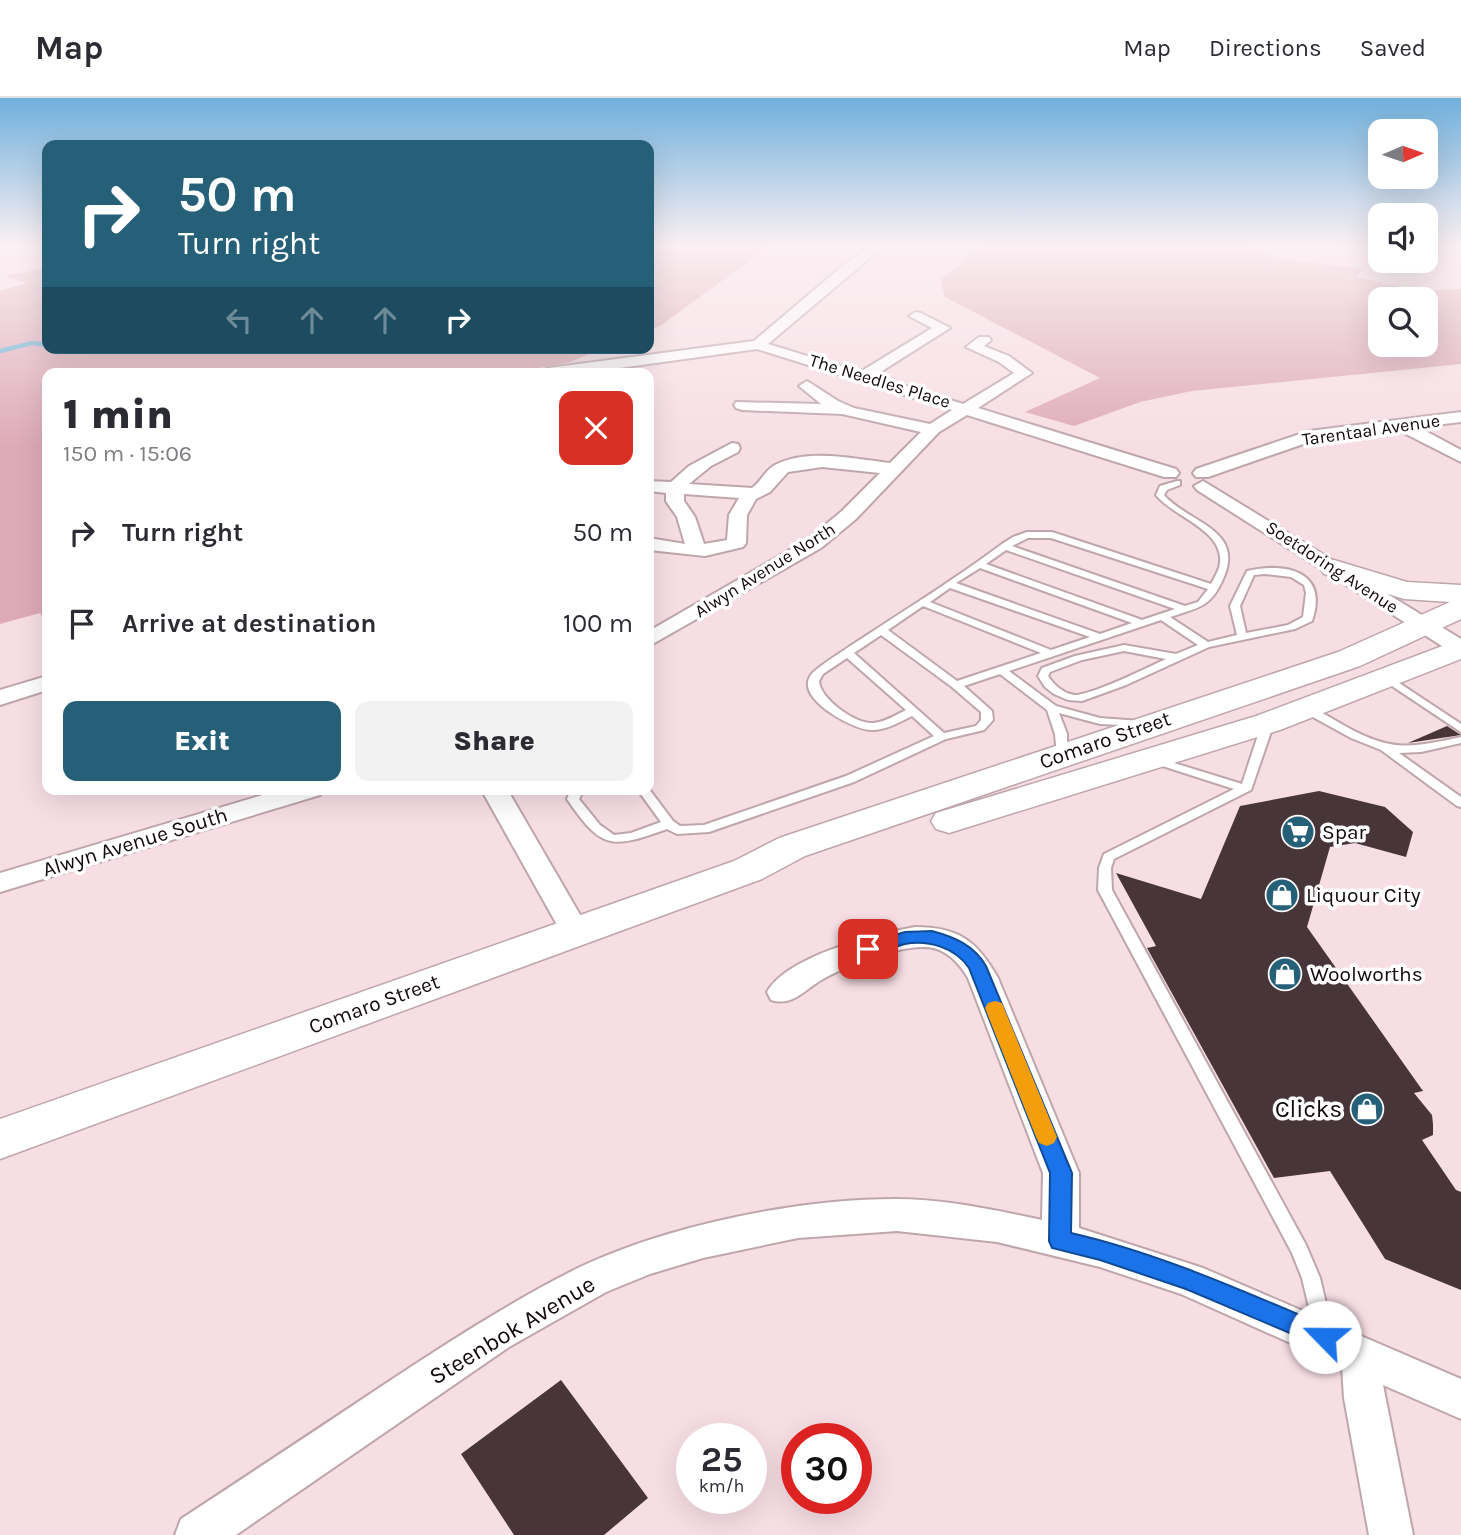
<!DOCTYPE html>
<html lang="en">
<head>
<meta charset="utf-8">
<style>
  :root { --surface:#fff; --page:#f2f2f3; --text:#2b2b33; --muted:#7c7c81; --line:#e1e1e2; --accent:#256078 }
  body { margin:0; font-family:Karla,sans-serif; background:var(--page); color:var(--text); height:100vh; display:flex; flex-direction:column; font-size:26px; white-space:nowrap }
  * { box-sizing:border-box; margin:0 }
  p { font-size:23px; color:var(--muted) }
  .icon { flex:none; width:38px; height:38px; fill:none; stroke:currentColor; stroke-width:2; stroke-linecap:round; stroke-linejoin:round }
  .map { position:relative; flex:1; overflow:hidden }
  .side { position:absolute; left:42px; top:270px; width:612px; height:427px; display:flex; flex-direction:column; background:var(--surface); border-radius:14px; box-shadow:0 7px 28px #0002 }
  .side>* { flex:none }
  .hud { position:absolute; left:42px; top:42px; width:612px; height:214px; border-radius:14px; box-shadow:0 7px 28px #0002; background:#256078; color:#fff; overflow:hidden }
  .needle { width:46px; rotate:88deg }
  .controls { position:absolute; left:1368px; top:21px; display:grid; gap:14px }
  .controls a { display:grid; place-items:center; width:70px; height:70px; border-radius:14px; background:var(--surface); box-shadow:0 7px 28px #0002; font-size:35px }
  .speed { position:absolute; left:676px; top:1325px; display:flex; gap:14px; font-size:35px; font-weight:700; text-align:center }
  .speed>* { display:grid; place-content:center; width:91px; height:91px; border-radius:50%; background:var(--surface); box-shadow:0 7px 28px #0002; line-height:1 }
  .speed small { font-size:18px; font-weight:400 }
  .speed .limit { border:10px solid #d22; background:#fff; color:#111 }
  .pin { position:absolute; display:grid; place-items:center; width:60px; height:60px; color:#fff; margin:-30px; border-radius:14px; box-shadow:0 4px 10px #0006 }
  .me { position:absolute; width:77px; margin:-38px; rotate:293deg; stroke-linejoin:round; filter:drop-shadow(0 0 5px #0008) }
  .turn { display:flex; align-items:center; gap:24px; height:147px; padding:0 21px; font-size:32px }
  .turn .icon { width:91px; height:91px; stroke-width:2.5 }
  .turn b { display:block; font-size:49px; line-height:60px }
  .lanes { display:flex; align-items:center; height:66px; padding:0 21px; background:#0003; justify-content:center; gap:35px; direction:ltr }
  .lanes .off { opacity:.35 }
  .round { display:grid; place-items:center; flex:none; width:74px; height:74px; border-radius:14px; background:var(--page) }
  .summary { display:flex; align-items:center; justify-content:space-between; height:119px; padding:0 21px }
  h1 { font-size:42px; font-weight:800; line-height:52px }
  .primary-button { display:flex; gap:14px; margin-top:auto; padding:14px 21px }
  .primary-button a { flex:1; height:80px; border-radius:14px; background:var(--accent); color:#fff; font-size:28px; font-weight:800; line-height:80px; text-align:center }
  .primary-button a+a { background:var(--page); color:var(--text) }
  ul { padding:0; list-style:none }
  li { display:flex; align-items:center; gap:21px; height:91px; padding:0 21px }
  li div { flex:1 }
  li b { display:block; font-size:26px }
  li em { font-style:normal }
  header { display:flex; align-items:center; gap:42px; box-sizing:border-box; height:98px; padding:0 35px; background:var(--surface); border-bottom:2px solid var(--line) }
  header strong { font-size:33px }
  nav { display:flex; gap:38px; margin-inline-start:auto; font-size:24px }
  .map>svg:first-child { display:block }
</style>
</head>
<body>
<header>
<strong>Map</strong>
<nav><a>Map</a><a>Directions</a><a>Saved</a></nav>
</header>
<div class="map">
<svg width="1461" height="1437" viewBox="0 0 1461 1437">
  <rect width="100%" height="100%" fill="#f7dee4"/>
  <path fill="#deaab7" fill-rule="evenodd" d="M 649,148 L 770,148 L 660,228 L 649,232 Z
    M 982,148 L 1245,148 L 1281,162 L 1363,170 L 1357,179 L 1418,193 L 1461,191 L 1461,266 L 1192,293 L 1140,304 L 1074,328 L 1025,314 L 1100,280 L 945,199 L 941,182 ZM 1381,201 L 1426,201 L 1426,247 L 1381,247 Z
    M 47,170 L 47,250 L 603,250 L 570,264 L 513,275 L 47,275 L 47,527 L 40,515 L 0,526 L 0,193 L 27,185 L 4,178 Z"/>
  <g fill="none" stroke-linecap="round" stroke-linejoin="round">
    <path stroke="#5caacd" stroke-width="4.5" d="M 0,253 L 32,245 L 47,247"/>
  </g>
  <path fill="#48353a" d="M 1447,628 L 1461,637 L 1408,645 Z
    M 1319,693 L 1385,709 L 1413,734 L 1406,759 L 1355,745 L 1330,749 L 1307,829 L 1423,993 L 1414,995 L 1432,1017 L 1433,1026 L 1433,1037 L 1422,1042 L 1456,1092 L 1461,1094 L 1461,1192 L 1385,1161 L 1330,1073 L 1274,1080 L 1147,850 L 1156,848 L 1116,775 L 1201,801 L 1240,708 Z
    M 561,1282 L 648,1400 L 604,1437 L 514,1437 L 461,1356 Z"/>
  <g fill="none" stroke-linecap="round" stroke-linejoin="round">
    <defs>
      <path id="lane" d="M 1177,383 L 1180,383 L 1180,387 L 1167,392 L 1164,397 C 1188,425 1246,431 1223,481 C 1211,509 1198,510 1170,519 L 1208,544 L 1237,537 L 1230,508 L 1247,473 C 1286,464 1329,473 1312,523 L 1295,531 L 1209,549 L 1126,587 L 1082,603 L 1068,602 L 1054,596 L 1045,589 L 1038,578 L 1042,570 L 1075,558 L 1124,547 L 1176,556 L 1198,547 L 1161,522 L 1009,573 L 1056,608 L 1100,620 L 1140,623 L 1146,626 L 1144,628 L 1100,626 L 1059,615 L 1067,636 L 1067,656 L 1061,659 L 1057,658 L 1055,636 L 1047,612 L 1000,576 L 964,588 L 992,613 L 993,622 L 984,632 L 946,641 L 854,684 L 709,734 L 677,736 L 667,731 C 611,751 602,752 567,701 L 571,691 L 584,691 L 579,701 L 600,727 L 614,737 L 631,735 L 661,724 L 637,691 L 649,691 L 673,723 L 680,728 L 704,727 L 846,678 L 934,638 L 912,618 C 900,624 886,632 872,632 C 854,632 805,605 808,584 C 809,578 813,574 817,571 C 831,560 846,551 861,541 C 908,510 957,480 1002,446 L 1013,439 L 1027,434 L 1052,434 L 1211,486 C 1214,481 1217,475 1219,470 C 1229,433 1174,420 1156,397 L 1160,388 ZM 1028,440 L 1051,440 L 1208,491 L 1198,504 L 1185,508 L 1012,448 ZM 1006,452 L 1175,511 L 1142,522 L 986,466 ZM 980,470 L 1132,525 L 1100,536 L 956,485 ZM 1265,476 L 1291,479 L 1304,487 L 1306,495 L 1303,519 L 1288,527 L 1246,535 L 1240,508 L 1254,477 ZM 950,490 L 1090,539 L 1051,552 L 930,504 ZM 923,508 L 1041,555 L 957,583 L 888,532 ZM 881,537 L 952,589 L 981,614 L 981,622 L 976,628 L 944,635 L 854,555 ZM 1124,553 L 1166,561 C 1149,569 1090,598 1074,597 C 1063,595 1054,587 1048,578 L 1050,574 L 1082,562 ZM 847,560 L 906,612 C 896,617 885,624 874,625 C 856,627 820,601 819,583 L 823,576 Z
        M 1387,577 L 1461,626 L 1461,634 L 1383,582 L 1382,580 L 1383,578 Z
        M 1306,608 C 1320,612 1332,621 1345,628 C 1391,654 1411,650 1461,639 L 1461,645 L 1421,654 L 1399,655 L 1461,699 L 1461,709 L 1457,708 L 1381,652 L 1351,640 L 1302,613 L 1301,611 Z
        M 1268,622 L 1274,625 L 1251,692 L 1114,761 L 1111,770 L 1112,792 L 1306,1147 L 1320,1180 L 1333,1235 L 1330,1241 L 1324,1244 L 1318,1241 L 1315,1235 L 1302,1180 L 1292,1155 L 1098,792 L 1099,770 L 1104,756 L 1234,691 L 1150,664 L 1148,662 L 1150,660 L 1158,660 L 1242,686 L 1262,625 Z"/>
      <path id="street" d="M 0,148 L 13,148 L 0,153 Z
        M 870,148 L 884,148 L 768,246 L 860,274 L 932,230 L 909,218 L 916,214 L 921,215 L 950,230 L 874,278 L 963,306 L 1014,275 L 999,264 L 966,249 L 979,239 L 989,239 L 991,242 L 984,248 L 1009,258 L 1032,275 L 978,310 L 1176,371 L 1179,375 L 1176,379 L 1164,379 L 967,317 L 939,334 L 856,421 L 821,450 L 649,548 L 649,533 L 807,442 L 842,413 L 880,375 L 822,369 L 788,374 L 770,394 L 756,401 L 747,417 L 746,445 L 743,449 L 705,458 L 649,452 L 649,440 L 685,446 L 677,419 L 666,403 L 666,395 L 649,393 L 649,383 L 671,384 L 689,368 L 732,345 L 738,346 L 740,350 L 738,354 L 711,368 L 689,386 L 752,390 C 761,384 765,372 775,367 C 808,350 854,361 890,365 L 921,334 L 842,316 L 742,312 L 736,310 L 734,307 L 736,304 L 821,306 L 799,288 L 807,283 L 838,303 L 854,310 L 930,326 L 952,312 L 757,251 L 583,275 L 541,275 L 548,270 L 754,243 L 846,165 ZM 684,396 L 739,400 L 729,417 L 727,442 L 704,446 L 695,419 L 684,403 Z
        M 1461,314 L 1461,324 L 1418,329 L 1461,352 L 1461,364 L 1398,332 L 1312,343 L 1208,379 L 1196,379 L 1193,375 L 1196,371 L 1309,333 Z
        M 1203,383 L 1461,541 L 1461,557 L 1453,555 L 1197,392 L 1194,388 Z
        M 47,578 L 47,592 L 0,607 L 0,592 Z
        M 283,691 L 324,691 L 320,697 L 0,794 L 0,775 Z
        M 481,691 L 507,691 L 590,834 L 585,841 L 575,844 L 565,841 Z
        M 915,829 C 959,829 977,843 998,880 L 1079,1075 L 1079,1130 L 1203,1170 L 1461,1281 L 1461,1321 L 1383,1287 L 1413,1437 L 1369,1437 L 1344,1300 L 1342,1268 L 1181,1196 L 1100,1169 L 997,1144 L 897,1133 L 798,1140 L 703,1160 L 650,1176 L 606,1194 L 509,1249 L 236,1437 L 175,1437 L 181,1421 C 247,1378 313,1334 379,1290 C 444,1247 508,1205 578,1170 C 668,1127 797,1101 896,1101 C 944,1101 995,1112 1042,1122 L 1043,1075 L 968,880 C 961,868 951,856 937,851 C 909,842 849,867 823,881 C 805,891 793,909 771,902 L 767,894 C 787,858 876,836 915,829 Z"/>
      <path id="secondary" d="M 1334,462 L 1407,484 L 1461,487 L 1461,521 L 1360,568 L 805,758 L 762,781 L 0,1061 L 0,1021 L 734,763 L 779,740 L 1338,554 L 1450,504 L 1404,501 L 1324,476 L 1320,470 L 1324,464 Z
        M 1461,541 L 1461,561 L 1280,632 L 949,735 L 936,731 L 931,723 L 936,715 L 1256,618 Z"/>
    </defs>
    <use href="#lane" stroke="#bea6ab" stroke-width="4"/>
    <use href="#street" stroke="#bea6ab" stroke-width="4"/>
    <use href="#secondary" stroke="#bea6ab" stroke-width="3"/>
    <use href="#lane" fill="#fff" fill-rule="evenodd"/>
    <use href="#street" fill="#fff" fill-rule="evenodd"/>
    <use href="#secondary" fill="#fff" fill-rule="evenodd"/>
  </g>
  <linearGradient id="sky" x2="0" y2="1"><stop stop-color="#70b0dd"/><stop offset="0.42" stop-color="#fbf0f3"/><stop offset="1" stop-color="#fbf0f3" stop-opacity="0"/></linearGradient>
  <rect width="1461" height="349" fill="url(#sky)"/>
  <path fill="#1a73e8" stroke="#114b97" stroke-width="2" d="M 932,833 C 954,839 974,847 986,868 L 1072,1075 L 1071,1135 C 1162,1156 1247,1195 1333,1231 L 1337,1239 L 1333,1247 L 1325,1250 L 1186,1191 L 1100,1162 L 1052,1150 L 1049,1143 L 1050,1075 L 969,870 C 955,849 928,842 905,846 C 891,849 876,860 862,856 L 859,851 L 862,847 L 905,834 Z"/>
  <path fill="#f59e0b" d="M 995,903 L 1002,905 L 1004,910 L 1057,1039 L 1054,1045 L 1047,1048 L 1039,1045 L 1036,1039 L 985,910 L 988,905 Z"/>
  <defs>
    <symbol id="supermarket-disc" viewBox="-11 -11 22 22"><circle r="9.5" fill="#256078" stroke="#fff"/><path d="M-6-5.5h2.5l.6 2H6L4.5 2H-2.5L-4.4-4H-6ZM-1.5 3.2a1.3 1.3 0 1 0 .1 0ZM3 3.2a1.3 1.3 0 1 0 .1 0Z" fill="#fff"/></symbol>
    <symbol id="shop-disc" viewBox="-11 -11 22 22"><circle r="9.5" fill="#256078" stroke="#fff"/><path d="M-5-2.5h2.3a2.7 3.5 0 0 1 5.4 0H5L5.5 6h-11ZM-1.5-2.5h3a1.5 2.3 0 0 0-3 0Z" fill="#fff"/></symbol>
  </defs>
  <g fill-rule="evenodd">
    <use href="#supermarket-disc" x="1279" y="715" width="38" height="38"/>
    <use href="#shop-disc" x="1263" y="778" width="38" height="38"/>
    <use href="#shop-disc" x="1266" y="857" width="38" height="38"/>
    <use href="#shop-disc" x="1348" y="992" width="38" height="38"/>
  </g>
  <g text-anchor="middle" stroke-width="7" stroke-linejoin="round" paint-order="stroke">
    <g font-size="18" fill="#11090b" stroke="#fff">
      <text transform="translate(880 283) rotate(17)" y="6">The Needles Place</text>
      <text transform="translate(1371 332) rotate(-8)" y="6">Tarentaal Avenue</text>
      <text transform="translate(1332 469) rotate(33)" y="6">Soetdoring Avenue</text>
      <text transform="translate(765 472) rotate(-32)" y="6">Alwyn Avenue North</text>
    </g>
    <g font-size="21" fill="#11090b" stroke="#fff">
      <text transform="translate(1105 642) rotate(-19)" y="7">Comaro Street</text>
      <text transform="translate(135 744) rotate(-17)" y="7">Alwyn Avenue South</text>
      <text transform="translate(374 906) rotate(-20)" y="7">Comaro Street</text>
    </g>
    <g font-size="21" fill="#11090b" stroke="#fff" text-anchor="start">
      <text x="1322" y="741">Spar</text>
      <text x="1306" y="804">Liquour City</text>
      <text x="1310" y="883">Woolworths</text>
    </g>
    <g font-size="24" fill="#11090b" stroke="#fff" text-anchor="end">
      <text x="1342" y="1019">Clicks</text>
    </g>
    <g font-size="24" fill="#11090b" stroke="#fff">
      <text transform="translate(512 1232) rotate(-31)" y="8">Steenbok Avenue</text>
    </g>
  </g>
</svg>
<div class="controls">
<a><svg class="needle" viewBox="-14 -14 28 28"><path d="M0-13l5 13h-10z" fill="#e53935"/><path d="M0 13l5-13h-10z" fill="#7c7c81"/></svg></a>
<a><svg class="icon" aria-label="sound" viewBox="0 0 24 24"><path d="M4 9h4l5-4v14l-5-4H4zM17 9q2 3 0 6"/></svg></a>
<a><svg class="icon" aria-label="search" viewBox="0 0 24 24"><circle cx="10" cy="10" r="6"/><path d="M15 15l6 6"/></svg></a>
</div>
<div class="speed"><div>25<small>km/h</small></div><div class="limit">30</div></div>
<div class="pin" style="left:868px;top:851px;background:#d93025"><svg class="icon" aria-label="arrive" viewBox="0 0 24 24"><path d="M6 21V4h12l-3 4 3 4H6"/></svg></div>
<svg class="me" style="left:1325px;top:1239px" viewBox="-20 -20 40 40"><circle r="19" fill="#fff"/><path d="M0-13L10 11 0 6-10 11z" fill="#1a73e8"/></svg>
<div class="hud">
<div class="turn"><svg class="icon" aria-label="right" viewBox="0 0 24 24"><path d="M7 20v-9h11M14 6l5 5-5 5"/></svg><div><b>50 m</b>Turn right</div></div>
<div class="lanes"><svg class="icon off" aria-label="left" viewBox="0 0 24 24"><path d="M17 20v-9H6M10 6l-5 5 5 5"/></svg><svg class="icon off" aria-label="ahead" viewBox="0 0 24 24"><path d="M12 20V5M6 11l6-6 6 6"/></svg><svg class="icon off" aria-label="ahead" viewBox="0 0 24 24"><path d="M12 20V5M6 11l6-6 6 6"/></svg><svg class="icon" aria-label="right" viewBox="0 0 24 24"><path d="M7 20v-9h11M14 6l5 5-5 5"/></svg></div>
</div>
<section class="side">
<div class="summary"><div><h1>1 min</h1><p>150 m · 15:06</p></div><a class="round" style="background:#d93025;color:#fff"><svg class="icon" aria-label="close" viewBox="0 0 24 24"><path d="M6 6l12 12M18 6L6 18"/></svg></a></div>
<ul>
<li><svg class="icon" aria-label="right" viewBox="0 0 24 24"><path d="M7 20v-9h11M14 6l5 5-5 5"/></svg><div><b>Turn right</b></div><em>50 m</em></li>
<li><svg class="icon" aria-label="arrive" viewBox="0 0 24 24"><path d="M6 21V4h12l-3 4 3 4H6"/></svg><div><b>Arrive at destination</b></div><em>100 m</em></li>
</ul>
<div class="primary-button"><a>Exit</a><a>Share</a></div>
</section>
</div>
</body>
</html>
